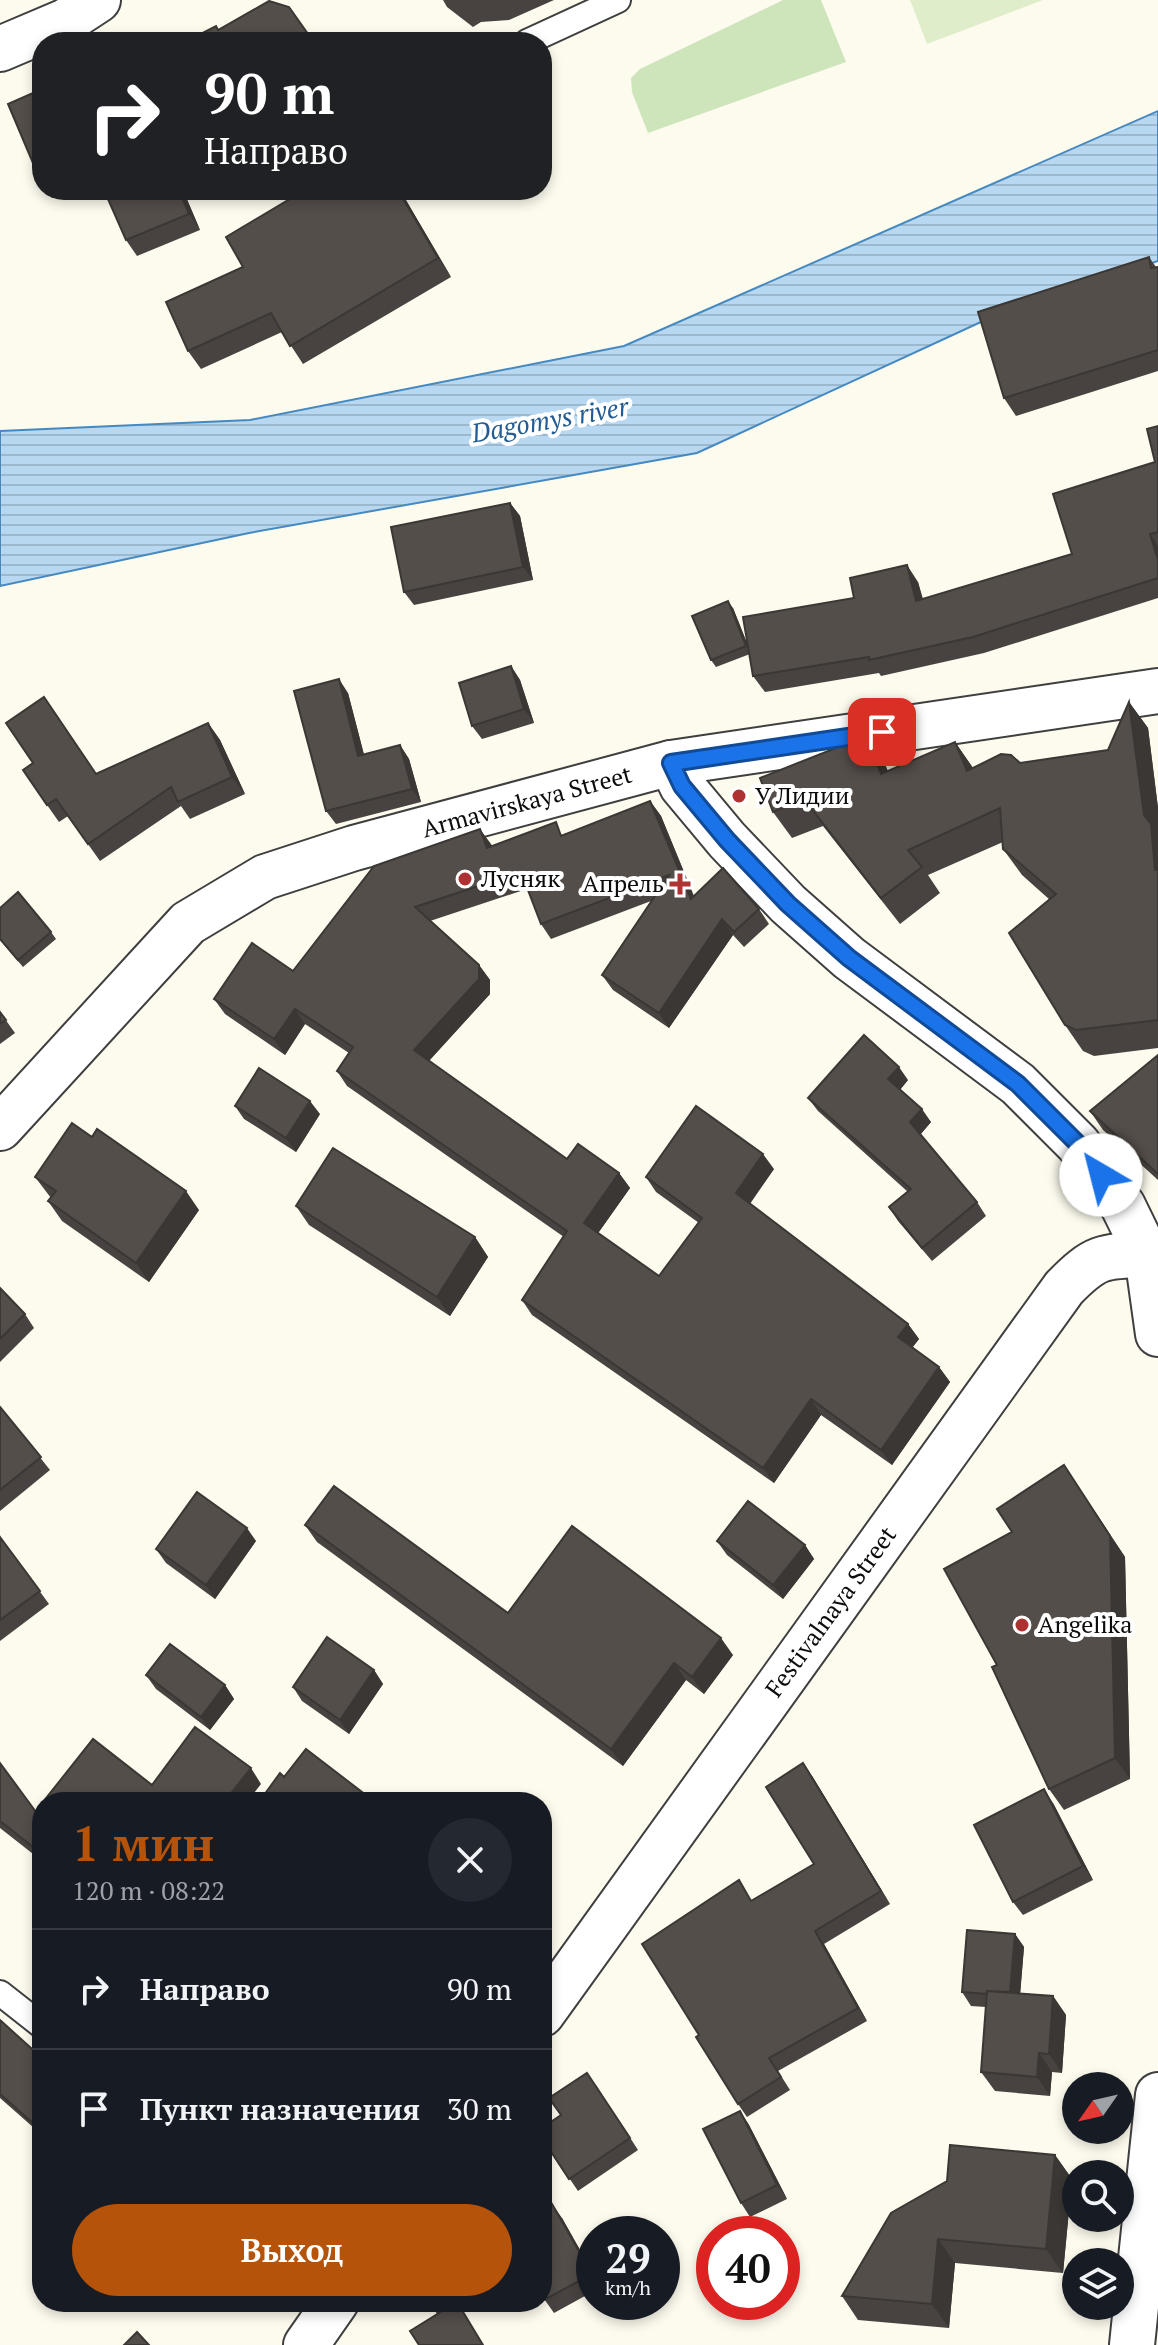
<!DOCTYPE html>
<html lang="ru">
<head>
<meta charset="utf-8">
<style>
  :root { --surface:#171b24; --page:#242831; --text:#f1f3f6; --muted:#9ea1a6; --line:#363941; --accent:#b45309 }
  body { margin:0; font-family:"PT Serif",serif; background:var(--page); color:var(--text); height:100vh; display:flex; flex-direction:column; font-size:30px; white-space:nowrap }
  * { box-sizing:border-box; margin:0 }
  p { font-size:26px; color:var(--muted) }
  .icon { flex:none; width:44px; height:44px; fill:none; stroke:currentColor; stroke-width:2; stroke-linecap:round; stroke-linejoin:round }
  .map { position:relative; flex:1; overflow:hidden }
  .details { position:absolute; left:32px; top:1792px; width:520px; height:520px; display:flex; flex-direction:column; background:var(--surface); border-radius:32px; box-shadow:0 4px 12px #0003 }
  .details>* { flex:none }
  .top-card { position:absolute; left:32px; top:32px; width:520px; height:168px; border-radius:32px; box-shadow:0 4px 12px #0003; background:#202124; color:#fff; overflow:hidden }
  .needle { width:52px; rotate:236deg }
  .fabs { position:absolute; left:1062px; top:2072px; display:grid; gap:16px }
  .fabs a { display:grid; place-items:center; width:72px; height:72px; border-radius:50%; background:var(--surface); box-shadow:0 4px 12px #0003; font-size:40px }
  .speed { position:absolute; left:576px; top:2216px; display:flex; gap:16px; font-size:40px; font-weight:700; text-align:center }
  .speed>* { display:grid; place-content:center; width:104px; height:104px; border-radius:50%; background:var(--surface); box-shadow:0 4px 12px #0003; line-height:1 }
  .speed small { font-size:20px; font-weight:400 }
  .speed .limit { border:12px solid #d22; background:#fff; color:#111 }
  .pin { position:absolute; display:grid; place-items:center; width:68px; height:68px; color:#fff; margin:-34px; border-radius:16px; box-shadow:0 4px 12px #0006 }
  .me { position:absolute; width:88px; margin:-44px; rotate:323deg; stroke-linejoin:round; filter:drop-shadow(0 0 6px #0008) }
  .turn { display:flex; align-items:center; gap:28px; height:168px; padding:0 40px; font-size:36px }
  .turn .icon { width:104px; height:104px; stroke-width:2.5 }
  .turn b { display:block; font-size:56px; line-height:68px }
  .round { display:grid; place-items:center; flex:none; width:84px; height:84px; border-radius:42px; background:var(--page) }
  .overview { display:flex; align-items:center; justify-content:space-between; height:136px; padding:0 40px }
  h1 { font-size:48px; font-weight:700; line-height:60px; color:var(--accent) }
  .cta { display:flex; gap:16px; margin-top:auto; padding:16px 40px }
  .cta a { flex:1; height:92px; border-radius:48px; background:var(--accent); color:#fff; font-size:32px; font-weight:700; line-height:92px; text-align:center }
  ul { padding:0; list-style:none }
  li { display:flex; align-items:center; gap:24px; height:120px; padding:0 40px; border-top:2px solid var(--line) }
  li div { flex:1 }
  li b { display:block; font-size:30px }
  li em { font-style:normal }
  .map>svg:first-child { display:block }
</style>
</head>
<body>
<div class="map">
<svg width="1158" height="2345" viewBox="0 0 1158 2345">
  <defs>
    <pattern id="water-rules" width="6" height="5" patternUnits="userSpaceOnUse" patternTransform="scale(2)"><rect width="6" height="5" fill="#b7d8f0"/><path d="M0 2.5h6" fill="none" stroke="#9cb8cd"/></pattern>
  </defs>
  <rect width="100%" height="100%" fill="#fdfbee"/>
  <path fill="#cee4bb" d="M 783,0 L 821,0 L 846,62 L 648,133 L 632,92 L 631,78 L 640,69 Z"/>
  <path fill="#e0edcb" d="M 910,0 L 1043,0 L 927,44 Z"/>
  <path fill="url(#water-rules)" stroke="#4589c0" stroke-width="2" d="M 1158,111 L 1158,261 L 983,321 L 697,453 L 249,533 L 0,586 L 0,431 L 250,420 L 624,346 Z"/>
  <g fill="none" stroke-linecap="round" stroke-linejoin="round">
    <defs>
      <path id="service" d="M 527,42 L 618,0
        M 0,1993 L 42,2026"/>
      <path id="minor" d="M 0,49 L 66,21 L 98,0
        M 671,763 L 1158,691
        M 542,2014 L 1064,1288 C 1096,1255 1104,1256 1147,1255
        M 306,2345 L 336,2302"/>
      <path id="tertiary" d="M 0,1128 L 188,923 L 265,877 L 354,848 L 671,763 L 682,786 L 727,840 L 788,904 L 849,958 L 1018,1084 L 1078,1144 L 1123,1206 L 1147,1255 L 1158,1334
        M 1132,2345 L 1158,2095"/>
    </defs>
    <use href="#service" stroke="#3f3f3f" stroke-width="28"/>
    <use href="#minor" stroke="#3f3f3f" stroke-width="48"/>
    <use href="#tertiary" stroke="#3f3f3f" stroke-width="48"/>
    <use href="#service" stroke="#fff" stroke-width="24"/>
    <use href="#minor" stroke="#fff" stroke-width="44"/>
    <use href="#tertiary" stroke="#fff" stroke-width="44"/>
  </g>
  <path fill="#484340" d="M 443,0 L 554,0 L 509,20 L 481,22 L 473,27 L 447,7 Z
    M 47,190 L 70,190 L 52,198 Z
    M 104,190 L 183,190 L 200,230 L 137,256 L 126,240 Z
    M 400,190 L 451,277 L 303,364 L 282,332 L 201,369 L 188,351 L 243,267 Z
    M 1149,257 L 1156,267 L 1158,267 L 1158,371 L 1016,416 L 1004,398 Z
    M 1158,426 L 1158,598 L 984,653 L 881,676 L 879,673 L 765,692 L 753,676 L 750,654 L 716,667 L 711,660 L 733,608 L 748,646 L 854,598 L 918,582 L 923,599 L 1072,554 L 1155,462 Z
    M 510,503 L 520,516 L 533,580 L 414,605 L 404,592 Z
    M 511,666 L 520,680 L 534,723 L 482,739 L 472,726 Z
    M 348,693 L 364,755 L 400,745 L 409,759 L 421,802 L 336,824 L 326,811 Z
    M 1129,702 L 1148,728 L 1158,808 L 1158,1048 L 1094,1056 L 1083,1051 L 1065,1025 L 1050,900 L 1022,875 L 1003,849 L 1003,842 L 928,875 L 940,893 L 900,924 L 823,826 L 792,838 L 773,812 L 866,736 L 884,762 L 888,771 L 955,742 L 973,768 L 1020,763 L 1108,750 Z
    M 208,723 L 220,740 L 245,794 L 190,819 L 181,806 L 100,861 L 68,816 L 59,822 L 47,805 L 97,773 Z
    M 650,801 L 661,816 L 694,896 L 759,909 L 769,924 L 744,947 L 733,935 L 669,1028 L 613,990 L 602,975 L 651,901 L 551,939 L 541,924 L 527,889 L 430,921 L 479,965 L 490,980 L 490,994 L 429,1061 L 567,1159 L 619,1173 L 630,1188 L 598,1233 L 659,1276 L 699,1223 L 656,1192 L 646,1177 L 774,1169 L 750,1204 L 908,1324 L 919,1339 L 912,1348 L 939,1367 L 950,1382 L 892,1465 L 821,1415 L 774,1483 L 532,1315 L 522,1300 L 564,1237 L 347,1086 L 337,1071 L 349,1053 L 305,1024 L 285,1055 L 225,1014 L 214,999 L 293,971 L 491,844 L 492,847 L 564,835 Z
    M 0,908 L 51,932 L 56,939 L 23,967 L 0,940 Z
    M 0,1012 L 15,1033 L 0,1044 Z
    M 1158,1055 L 1158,1180 L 1103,1130 L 1090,1111 Z
    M 908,1080 L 900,1090 L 931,1122 L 920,1135 L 977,1202 L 986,1216 L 932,1261 L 898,1221 L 889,1207 L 908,1192 L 818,1111 L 808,1098 Z
    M 235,1106 L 320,1114 L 296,1152 L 244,1119 Z
    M 35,1177 L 199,1210 L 149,1282 L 62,1221 L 48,1201 L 51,1198 Z
    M 296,1206 L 475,1237 L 488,1257 L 450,1316 L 309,1225 Z
    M 0,1288 L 25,1314 L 34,1328 L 0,1362 Z
    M 0,1407 L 50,1470 L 0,1511 Z
    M 1064,1465 L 1125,1557 L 1130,1779 L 1064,1810 L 1049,1789 L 997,1665 L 1012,1532 Z
    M 305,1525 L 508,1613 L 733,1655 L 704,1694 L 686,1680 L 623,1766 L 317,1542 Z
    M 0,1537 L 49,1604 L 0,1641 Z
    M 256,1541 L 215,1599 L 166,1563 L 156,1549 Z
    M 717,1541 L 805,1545 L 814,1559 L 783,1599 L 727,1555 Z
    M 374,1670 L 383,1684 L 349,1734 L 302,1701 L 293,1687 Z
    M 146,1675 L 225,1685 L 234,1699 L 210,1730 L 156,1689 Z
    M 0,1763 L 36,1812 L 42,1804 L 42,1861 L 0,1828 Z
    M 812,1776 L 890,1904 L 824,1944 L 867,2021 L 778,2071 L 790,2090 L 747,2117 L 738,2104 L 699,2035 L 752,1900 L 814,1864 Z
    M 1053,1803 L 1093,1880 L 1023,1915 L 1013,1902 Z
    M 1015,1934 L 1024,1947 L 1020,1993 L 1053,1996 L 1066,2015 L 1062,2073 L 1052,2072 L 1050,2096 L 995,2091 L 981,2072 L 986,2007 L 971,2006 L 962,1992 Z
    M 0,2020 L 42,2058 L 42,2135 L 0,2098 Z
    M 596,2085 L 638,2150 L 578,2191 L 542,2138 L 561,2115 Z
    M 740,2111 L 749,2125 L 787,2199 L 750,2217 L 741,2203 Z
    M 1055,2155 L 1072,2179 L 1063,2273 L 955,2263 L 949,2328 L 858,2320 L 842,2296 Z
    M 562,2218 L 594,2275 L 594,2291 L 554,2313 L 542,2296 Z
    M 429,2302 L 470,2302 L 461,2308 L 466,2316 L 437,2314 Z"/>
  <path fill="#3b3734" d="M 179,190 L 183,190 L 200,230 L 189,214 Z
    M 398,190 L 400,190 L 451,277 L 438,258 Z
    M 510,503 L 520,516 L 533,580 L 523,567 Z
    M 1150,534 L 1158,546 L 1158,560 Z
    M 907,565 L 918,582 L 927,617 L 916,601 Z
    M 728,601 L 733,608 L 751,653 L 746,646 Z
    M 511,666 L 520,680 L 534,723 L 524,709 Z
    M 339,679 L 348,693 L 368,770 L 358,756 Z
    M 1129,702 L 1148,728 L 1158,808 L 1158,875 L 1155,870 L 1144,815 Z
    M 208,723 L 220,740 L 245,794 L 232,777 Z
    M 866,736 L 884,762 L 899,801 L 881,774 Z
    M 955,742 L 973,768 L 967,771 Z
    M 400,745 L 409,759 L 421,802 L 412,789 Z
    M 650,801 L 661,816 L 701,914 L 691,899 Z
    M 480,829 L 491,844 L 498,864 L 487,848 Z
    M 722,919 L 733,935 L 669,1028 L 659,1013 Z
    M 479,965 L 490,980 L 490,994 L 425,1065 L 414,1050 Z
    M 295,1009 L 305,1024 L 285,1055 L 274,1039 Z
    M 899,1067 L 908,1080 L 897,1093 L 888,1079 Z
    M 310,1101 L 320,1114 L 296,1152 L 286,1138 Z
    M 922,1109 L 931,1122 L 919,1136 L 910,1122 Z
    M 763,1154 L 774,1169 L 746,1208 L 736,1193 Z
    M 619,1173 L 630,1188 L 594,1239 L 584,1223 Z
    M 186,1191 L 199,1210 L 149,1282 L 136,1263 Z
    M 475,1237 L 488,1257 L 450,1316 L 437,1297 Z
    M 908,1324 L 919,1339 L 908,1353 L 898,1337 Z
    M 939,1367 L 950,1382 L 892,1465 L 881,1450 Z
    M 811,1399 L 821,1415 L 774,1483 L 763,1468 Z
    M 1064,1465 L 1125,1557 L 1130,1779 L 1115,1758 Z
    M 247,1528 L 256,1541 L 215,1599 L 206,1585 Z
    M 805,1545 L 814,1559 L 783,1599 L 773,1585 Z
    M 721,1638 L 733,1655 L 704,1694 L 692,1677 Z
    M 674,1663 L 686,1680 L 623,1766 L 611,1749 Z
    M 374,1670 L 383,1684 L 349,1734 L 340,1720 Z
    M 225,1685 L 234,1699 L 210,1730 L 201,1717 Z
    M 803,1763 L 812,1776 L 890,1904 L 881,1891 Z
    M 251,1768 L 261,1784 L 247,1802 L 224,1802 Z
    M 1044,1789 L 1053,1803 L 1093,1880 L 1083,1866 Z
    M 815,1931 L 824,1944 L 867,2021 L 858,2008 Z
    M 1015,1934 L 1024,1947 L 1019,2009 L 1009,1996 Z
    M 1053,1996 L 1066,2015 L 1062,2073 L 1049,2054 Z
    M 1039,2053 L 1052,2072 L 1050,2096 L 1037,2077 Z
    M 740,2111 L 749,2125 L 787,2199 L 777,2185 Z
    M 1055,2155 L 1072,2179 L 1063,2273 L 1046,2249 Z
    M 552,2204 L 562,2218 L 594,2275 L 594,2277 Z
    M 938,2239 L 955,2263 L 949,2328 L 932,2304 Z"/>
  <path fill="#544e4a" stroke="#3b3734" stroke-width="2" d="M 269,1 L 289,7 L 308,34 L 310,42 L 185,42 L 216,26 L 218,30 Z
    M 42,89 L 42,182 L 41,182 L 8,104 Z
    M 104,190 L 179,190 L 189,214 L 126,240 Z
    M 305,190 L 398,190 L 438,258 L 290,346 L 271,313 L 188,351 L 166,302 L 243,267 L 226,237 Z
    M 1149,257 L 1151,268 L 1158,267 L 1158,350 L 1004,398 L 978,312 Z
    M 1158,426 L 1158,532 L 1150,534 L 1158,560 L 1158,578 L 973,637 L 869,660 L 869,657 L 753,676 L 743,617 L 854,598 L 850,578 L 907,565 L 916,601 L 1072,554 L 1053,494 L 1155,462 L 1147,429 Z
    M 510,503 L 523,567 L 404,592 L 391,527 Z
    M 728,601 L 746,646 L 711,660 L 692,616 Z
    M 511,666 L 524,709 L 472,726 L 459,683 Z
    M 339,679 L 358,756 L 400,745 L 412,789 L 326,811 L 294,691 Z
    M 44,697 L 96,774 L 208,723 L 232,777 L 178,802 L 171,787 L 88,844 L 56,799 L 47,805 L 23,770 L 33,763 L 6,723 Z
    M 1129,702 L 1144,815 L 1151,824 L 1155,870 L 1158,870 L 1158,1020 L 1076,1030 L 1065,1025 L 1009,933 L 1056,894 L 1003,849 L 1000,808 L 908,850 L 922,867 L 881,898 L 804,799 L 773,812 L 760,778 L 866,736 L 881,774 L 955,742 L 967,771 L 1001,754 L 1011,755 L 1020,763 L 1108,750 Z
    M 650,801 L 691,899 L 723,868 L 759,909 L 734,932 L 722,919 L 659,1013 L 602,975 L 669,875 L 541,924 L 521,872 L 415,907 L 479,965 L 479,979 L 414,1050 L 567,1159 L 578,1144 L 619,1173 L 584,1223 L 659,1276 L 702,1218 L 646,1177 L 696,1106 L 763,1154 L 736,1193 L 908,1324 L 898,1337 L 939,1367 L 881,1450 L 811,1399 L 763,1468 L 522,1300 L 567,1231 L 337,1071 L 353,1047 L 295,1009 L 274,1039 L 214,999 L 252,943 L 293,971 L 374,866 L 480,829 L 487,848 L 556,822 L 561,836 Z
    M 18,892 L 51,932 L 18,960 L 0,939 L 0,908 Z
    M 0,1012 L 6,1020 L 0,1024 Z
    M 864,1035 L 899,1067 L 888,1079 L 922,1109 L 910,1122 L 977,1202 L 922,1248 L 889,1207 L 911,1189 L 808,1098 Z
    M 1158,1055 L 1158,1174 L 1090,1111 Z
    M 259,1068 L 310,1101 L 286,1138 L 235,1106 Z
    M 72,1123 L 92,1137 L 97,1129 L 186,1191 L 136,1263 L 48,1201 L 56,1191 L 35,1177 Z
    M 333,1148 L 475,1237 L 437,1297 L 296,1206 Z
    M 0,1288 L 25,1314 L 0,1339 Z
    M 0,1407 L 41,1457 L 0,1490 Z
    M 1064,1465 L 1110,1536 L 1115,1758 L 1049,1789 L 992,1667 L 997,1665 L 944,1569 L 1012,1532 L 997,1509 Z
    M 334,1486 L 508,1613 L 572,1526 L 721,1638 L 692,1677 L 674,1663 L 611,1749 L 305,1525 Z
    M 197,1492 L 247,1528 L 206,1585 L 156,1549 Z
    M 748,1501 L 805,1545 L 773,1585 L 717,1541 Z
    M 0,1537 L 40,1591 L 0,1620 Z
    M 327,1637 L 374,1670 L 340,1720 L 293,1687 Z
    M 170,1644 L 225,1685 L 201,1717 L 146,1675 Z
    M 195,1727 L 251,1768 L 224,1802 L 43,1802 L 93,1739 L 152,1785 Z
    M 306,1749 L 375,1802 L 259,1802 L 280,1773 L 284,1777 Z
    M 0,1763 L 36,1812 L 42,1804 L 42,1854 L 0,1821 Z
    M 803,1763 L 881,1891 L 815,1931 L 858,2008 L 769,2058 L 781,2077 L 738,2104 L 696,2037 L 699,2035 L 642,1944 L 739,1880 L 751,1901 L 814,1864 L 766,1787 Z
    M 1044,1789 L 1083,1866 L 1013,1902 L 974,1825 Z
    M 387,1796 L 396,1802 L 382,1802 Z
    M 967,1930 L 1015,1934 L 1010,1992 L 987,1991 L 987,1994 L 962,1992 Z
    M 987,1991 L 1053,1996 L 1049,2054 L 1039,2053 L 1037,2077 L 981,2072 Z
    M 0,2020 L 42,2058 L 42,2131 L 0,2094 Z
    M 587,2073 L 630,2138 L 569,2179 L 542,2138 L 542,2128 L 561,2115 L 549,2098 Z
    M 740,2111 L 777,2185 L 741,2203 L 703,2129 Z
    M 950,2145 L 1055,2155 L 1046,2249 L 938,2239 L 932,2304 L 842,2296 L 891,2213 L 947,2181 Z
    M 552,2204 L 592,2274 L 544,2300 L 542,2296 L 542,2210 Z
    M 429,2302 L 446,2302 L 434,2309 Z
    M 457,2302 L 483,2345 L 419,2345 L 410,2331 Z
    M 137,2332 L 149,2345 L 124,2345 Z"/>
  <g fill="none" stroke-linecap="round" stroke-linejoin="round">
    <defs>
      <path id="route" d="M 882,732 L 671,763 L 682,786 L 727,840 L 788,904 L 849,958 L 1018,1084 L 1078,1144 L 1101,1175"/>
    </defs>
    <use href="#route" stroke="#114b97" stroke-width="20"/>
    <use href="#route" stroke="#1a73e8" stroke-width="14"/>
  </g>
  <g fill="#af3232" stroke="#fff" stroke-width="3">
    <circle cx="739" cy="796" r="8"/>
    <circle cx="465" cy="879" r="8"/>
    <path d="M676 872h8v8h8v8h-8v8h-8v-8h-8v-8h8z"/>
    <circle cx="1022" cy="1625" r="8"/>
  </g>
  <g text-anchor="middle" stroke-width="8" stroke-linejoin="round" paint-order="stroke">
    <g font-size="24" fill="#0c0c0c" stroke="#fff" text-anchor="start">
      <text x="755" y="804">У Лидии</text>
      <text x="481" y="887">Лусняк</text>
      <text x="664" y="892" text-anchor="end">Апрель</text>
      <text x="1038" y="1633">Angelika</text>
    </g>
    <g font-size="24" fill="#0c0c0c" stroke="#fff">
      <text transform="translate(527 802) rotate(-15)" y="8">Armavirskaya Street</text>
      <text transform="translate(831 1612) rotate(-54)" y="8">Festivalnaya Street</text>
    </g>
    <g font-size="26" font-style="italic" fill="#225c92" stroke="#fff">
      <text transform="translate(550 420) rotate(-10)" y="9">Dagomys river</text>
    </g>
  </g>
</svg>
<div class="fabs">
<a><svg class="needle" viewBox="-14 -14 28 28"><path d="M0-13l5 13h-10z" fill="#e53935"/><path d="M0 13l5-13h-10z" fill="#9ea1a6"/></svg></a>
<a><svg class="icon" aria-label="search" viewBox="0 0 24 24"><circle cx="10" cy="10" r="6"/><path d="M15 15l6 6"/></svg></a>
<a><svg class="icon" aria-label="layers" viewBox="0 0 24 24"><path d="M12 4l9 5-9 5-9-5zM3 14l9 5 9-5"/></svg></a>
</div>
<div class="speed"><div>29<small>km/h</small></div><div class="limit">40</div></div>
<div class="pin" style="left:882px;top:732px;background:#d93025"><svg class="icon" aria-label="arrive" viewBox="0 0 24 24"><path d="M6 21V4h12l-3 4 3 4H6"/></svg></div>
<svg class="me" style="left:1101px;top:1175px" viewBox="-20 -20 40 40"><circle r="19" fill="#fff"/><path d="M0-13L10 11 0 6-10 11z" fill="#1a73e8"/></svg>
<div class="top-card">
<div class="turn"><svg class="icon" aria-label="right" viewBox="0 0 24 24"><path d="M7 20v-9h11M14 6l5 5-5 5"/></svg><div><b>90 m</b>Направо</div></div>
</div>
<section class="details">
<div class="overview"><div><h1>1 мин</h1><p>120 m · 08:22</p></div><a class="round"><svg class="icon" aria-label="close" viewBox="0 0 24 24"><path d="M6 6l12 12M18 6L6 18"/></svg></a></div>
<ul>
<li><svg class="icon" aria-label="right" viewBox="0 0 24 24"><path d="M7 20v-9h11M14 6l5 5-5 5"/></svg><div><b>Направо</b></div><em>90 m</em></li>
<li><svg class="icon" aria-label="arrive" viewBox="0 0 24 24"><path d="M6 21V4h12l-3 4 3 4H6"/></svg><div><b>Пункт назначения</b></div><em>30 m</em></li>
</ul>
<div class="cta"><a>Выход</a></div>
</section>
</div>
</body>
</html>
